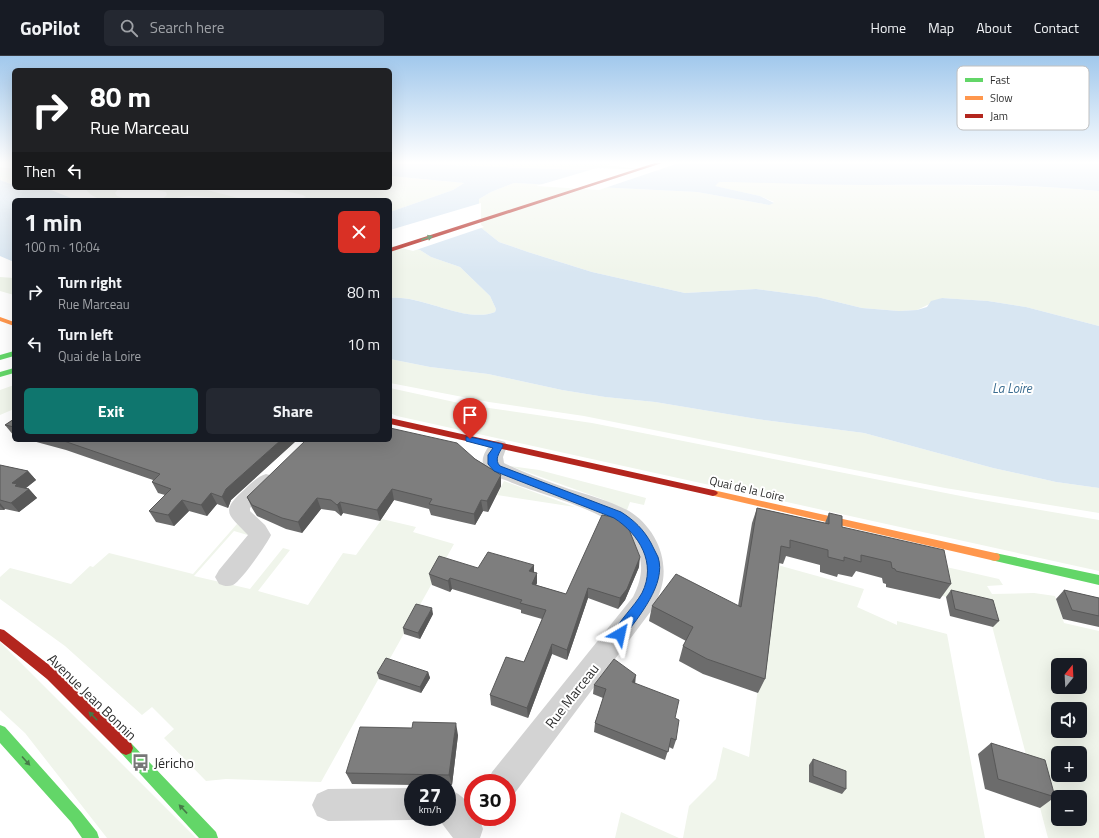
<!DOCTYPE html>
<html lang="en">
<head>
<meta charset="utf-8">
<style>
  :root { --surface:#171b24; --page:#242831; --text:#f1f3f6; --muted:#9ea1a6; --line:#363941; --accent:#0f766e }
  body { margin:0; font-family:"Titillium Web",sans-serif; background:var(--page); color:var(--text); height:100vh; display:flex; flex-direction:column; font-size:15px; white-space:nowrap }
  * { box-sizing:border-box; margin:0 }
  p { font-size:13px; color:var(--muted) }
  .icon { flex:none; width:22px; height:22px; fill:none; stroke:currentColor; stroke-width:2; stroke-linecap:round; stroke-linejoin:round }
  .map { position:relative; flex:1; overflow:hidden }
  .panel { position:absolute; left:12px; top:142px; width:380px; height:244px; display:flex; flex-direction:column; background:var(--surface); border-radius:6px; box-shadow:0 4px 16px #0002 }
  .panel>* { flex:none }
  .hud { position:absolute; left:12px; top:12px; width:380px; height:122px; border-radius:6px; box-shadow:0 4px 16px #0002; background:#202124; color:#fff; overflow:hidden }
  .needle { width:26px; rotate:18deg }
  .fabs { position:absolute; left:1051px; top:602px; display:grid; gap:8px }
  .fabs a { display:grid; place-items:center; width:36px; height:36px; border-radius:6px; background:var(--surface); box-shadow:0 4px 16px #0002; font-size:20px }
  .speed { position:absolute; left:404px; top:718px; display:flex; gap:8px; font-size:20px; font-weight:700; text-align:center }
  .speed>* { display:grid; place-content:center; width:52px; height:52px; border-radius:50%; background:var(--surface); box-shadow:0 4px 16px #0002; line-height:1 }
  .speed small { font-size:10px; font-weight:400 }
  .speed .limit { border:6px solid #d22; background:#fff; color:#111 }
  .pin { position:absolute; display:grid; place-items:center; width:34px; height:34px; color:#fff; margin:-41px -17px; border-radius:50% 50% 50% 0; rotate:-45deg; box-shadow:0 0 4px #0007 }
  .pin .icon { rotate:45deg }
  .me { position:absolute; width:44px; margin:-22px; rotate:36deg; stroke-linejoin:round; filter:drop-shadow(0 0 3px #0008) }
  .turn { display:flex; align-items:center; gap:14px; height:84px; padding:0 12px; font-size:18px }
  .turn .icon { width:52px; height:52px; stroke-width:2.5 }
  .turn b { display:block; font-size:28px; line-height:34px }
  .then { display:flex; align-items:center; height:38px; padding:0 12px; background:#0003; gap:8px; font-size:15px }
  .round { display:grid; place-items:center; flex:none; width:42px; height:42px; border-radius:6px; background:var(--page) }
  .headline { display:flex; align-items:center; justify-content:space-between; height:68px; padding:0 12px }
  h1 { font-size:24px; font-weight:700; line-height:30px }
  .button { display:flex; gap:8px; margin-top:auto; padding:8px 12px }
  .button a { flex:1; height:46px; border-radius:6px; background:var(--accent); color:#fff; font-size:16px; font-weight:700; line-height:46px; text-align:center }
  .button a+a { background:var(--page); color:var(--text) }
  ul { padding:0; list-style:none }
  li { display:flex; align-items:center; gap:12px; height:52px; padding:0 12px }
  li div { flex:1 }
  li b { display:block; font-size:15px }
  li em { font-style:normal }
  header { display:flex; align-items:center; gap:24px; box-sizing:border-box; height:56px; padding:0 20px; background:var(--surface); border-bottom:1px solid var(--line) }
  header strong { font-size:19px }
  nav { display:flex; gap:22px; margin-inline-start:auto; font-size:14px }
  .search { width:280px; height:36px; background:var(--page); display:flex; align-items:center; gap:10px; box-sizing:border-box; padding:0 14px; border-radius:6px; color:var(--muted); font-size:15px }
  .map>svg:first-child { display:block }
</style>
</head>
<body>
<header>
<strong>GoPilot</strong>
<div class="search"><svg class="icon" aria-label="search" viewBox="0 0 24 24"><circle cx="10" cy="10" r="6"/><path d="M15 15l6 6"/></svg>Search here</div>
<nav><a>Home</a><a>Map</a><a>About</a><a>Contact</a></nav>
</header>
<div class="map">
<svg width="1099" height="782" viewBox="0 0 1099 782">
  <rect width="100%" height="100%" fill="#fff"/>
  <path fill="#f0f5eb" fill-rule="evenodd" d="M 392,107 L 606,107 L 661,114 L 647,116 Z
    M 0,111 L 14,113 L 14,129 L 0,124 Z
    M 390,120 L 464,127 L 453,134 L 390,156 L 390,144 L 276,144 L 300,143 L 306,141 L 303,139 L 273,132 L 390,132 Z
    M 718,126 C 767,124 816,129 865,129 C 944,130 1019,127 1099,135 L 1099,270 L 1026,251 L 988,245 L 942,242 L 917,254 L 899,255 L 862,252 L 817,241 L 756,233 L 685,237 L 592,216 L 528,196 L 499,186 L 479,170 L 479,143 L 491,136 L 514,127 L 697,136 L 769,149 L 774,146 L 760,140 L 714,130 Z
    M 85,132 L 119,132 L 115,137 L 117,140 L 129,144 C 113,144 94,147 85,132 Z
    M 146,132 L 207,134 L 246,144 C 227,144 208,140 189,140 C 179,141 171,144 161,144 L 167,139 L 166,136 Z
    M 390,187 L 420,194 L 431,201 L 460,211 L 490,240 L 496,253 L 495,256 C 465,268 422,238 390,242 Z
    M 0,221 L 14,222 L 14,239 L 0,235 Z
    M 390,303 L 430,311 L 488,318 L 562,334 L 605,341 L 655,346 L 757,363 L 864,377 L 993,412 L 1056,426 L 1099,432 L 1099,457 L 945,432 L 584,360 L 489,346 L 390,327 Z
    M 14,329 L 14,353 L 0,359 L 0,334 Z
    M 390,332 L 468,349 L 592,367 L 976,443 L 1099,464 L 1099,515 L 397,360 L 390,357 Z
    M 510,410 L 539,414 L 646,442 L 644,449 L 630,446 L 627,454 L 625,454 L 602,443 Z
    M 504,425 L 575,451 L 497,439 Z
    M 382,463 L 416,471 L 413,476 L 454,488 L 321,726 L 226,723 L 206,725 L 164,682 L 174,673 L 152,651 L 142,659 L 65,590 L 0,543 L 0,521 L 10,512 L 71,528 L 90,510 L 93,511 L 109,497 L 193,518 L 237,468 L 252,475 L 251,480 L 234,475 L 194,520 L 250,533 L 283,492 L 290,494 L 258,535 L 308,549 L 343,497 L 356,499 Z
    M 774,508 L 864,533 L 857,551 L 897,569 L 897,565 L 947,578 L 985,782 L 683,782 L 689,750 L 716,723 L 723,691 L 749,701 Z
    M 933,508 L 999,523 L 1003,529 L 987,530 L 992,538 L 1034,537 L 1055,540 L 1064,567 L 1099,575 L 1099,782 L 1048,782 L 987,551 L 939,539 ZM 1058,609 L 1080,609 L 1080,631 L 1058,631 ZM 1058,653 L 1080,653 L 1080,675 L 1058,675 ZM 1058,697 L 1080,697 L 1080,719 L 1058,719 ZM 1058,741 L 1080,741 L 1080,763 L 1058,763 Z
    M 0,586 L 196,782 L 107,782 L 25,677 L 0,654 Z
    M 621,756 L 679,782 L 615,782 Z"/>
  <path fill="#d8e6f2" d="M 390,107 L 647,116 L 661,114 L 606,107 L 1099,107 L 1099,135 C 1021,127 944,129 866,129 C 821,129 775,127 730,126 L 719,126 L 715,130 L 760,140 L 774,147 L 769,149 L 697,136 L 514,127 L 491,136 L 479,143 L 479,170 L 499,186 L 528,196 L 592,216 L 685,237 L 756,233 L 817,241 L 862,252 L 899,255 L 917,254 L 927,251 L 931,245 L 942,242 L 988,245 L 1026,251 L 1099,270 L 1099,432 L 1056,426 L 993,412 L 864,377 L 757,363 L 655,346 L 605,341 L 562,334 L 488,318 L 430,311 L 390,303 L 390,242 C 421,238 466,268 495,256 L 496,253 L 490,240 L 460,211 L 431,201 L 420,194 L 390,187 L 390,156 L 453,134 L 464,127 L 390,120 Z
    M 0,124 L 14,129 L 14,132 L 51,134 L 76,144 L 14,144 L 14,206 L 0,200 Z"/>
  <path fill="#fff" d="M 613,107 L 679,107 L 599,134 L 536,130 L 597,112 L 650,114 L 606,109 Z
    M 481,147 L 481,169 L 484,171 L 413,195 L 390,189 L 390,174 Z"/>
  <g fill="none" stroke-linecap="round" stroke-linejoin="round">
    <path fill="#d3d3d3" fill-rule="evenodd" d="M 498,384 L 505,386 L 507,390 L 503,401 L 504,407 C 525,417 547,425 569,433 C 589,439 610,445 629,455 C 652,469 667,497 663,524 C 661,536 656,546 651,555 L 514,738 L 507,741 L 507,727 L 487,727 L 492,716 L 633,541 C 673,463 555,446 508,425 C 499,422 486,418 483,408 C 481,400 488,392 491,386 Z
      M 266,418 L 273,420 L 276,425 L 250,452 L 250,455 L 265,469 L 271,479 C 267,488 241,525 233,529 C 228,531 224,530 219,528 L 215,521 L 219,514 L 248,479 C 229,459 219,456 244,434 C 251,427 257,421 266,418 Z
      M 413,732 L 413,761 L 420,761 L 413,764 L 328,765 L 317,760 L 312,749 L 317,738 L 328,733 Z
      M 447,732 C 459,737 473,747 473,761 L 479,761 L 483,773 L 480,782 L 453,782 L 437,761 L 447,761 Z"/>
    <path fill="#63d668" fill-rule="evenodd" d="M 14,295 L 14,300 L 0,304 L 0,299 Z
      M 14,312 L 14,317 L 0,321 L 0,316 Z
      M 995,497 L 1099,519 L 1099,529 L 991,504 L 990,501 L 991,498 Z
      M 0,669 L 5,671 L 81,756 L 97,776 L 99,782 L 82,782 L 71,766 L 0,687 Z
      M 126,685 L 131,687 L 216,776 L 218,782 L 199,782 L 121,697 L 119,692 L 121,687 Z"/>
    <path fill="#ff974d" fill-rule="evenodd" d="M 0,261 L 14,266 L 14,270 L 0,265 Z
      M 713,434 L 995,497 L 999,498 L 1000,501 L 999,504 L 995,505 L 710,439 L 708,437 L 710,435 Z"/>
    <path fill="#b3261e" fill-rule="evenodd" d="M 655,107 L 662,107 L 390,196 L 390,192 Z
      M 390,362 L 713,434 L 716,435 L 718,437 L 716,439 L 713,440 L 390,368 Z
      M 0,573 L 4,574 L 57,615 L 131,687 L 133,692 L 131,697 L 126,699 L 121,697 L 47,623 L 0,585 Z"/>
  </g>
  <path fill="#6c6c6c" d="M 14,363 L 14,380 L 5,369 Z
    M 29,384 L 297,384 L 231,444 L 228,452 L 217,448 L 207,460 L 189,455 L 174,470 L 156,466 L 149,455 L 165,439 L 158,437 L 152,426 L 153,424 L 66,394 Z
    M 475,403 L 501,419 L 501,430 L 488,456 L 483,455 L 475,469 L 431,459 L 429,453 L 394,444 L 380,465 L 343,457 L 341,460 L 335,455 L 321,453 L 302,477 L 286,473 L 257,460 L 252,452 L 247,441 Z
    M 0,409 L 28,415 L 36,424 L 26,432 L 29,433 L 37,442 L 19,456 L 5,453 L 4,454 L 0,454 Z
    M 757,452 L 825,467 L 829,457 L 842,471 L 951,528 L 940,543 L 886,531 L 886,528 L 883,527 L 882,522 L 856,515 L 852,521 L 838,518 L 837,521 L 820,516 L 820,509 L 786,500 L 783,508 L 779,507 L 765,623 L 758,637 L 703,618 L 679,605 L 683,590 L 686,585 L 649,565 L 652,550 L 738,550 L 752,467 Z
    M 534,509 L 534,516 L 537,527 L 536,529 L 566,538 L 639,511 L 625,544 L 618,553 L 588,542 L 567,604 L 552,598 L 528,662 L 491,649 L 490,639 L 524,606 L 542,563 L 521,557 L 521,554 L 452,533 L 450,536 L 432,529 L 429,518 L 478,512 Z
    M 951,534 L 999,565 L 993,571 L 950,560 L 946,541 Z
    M 1064,534 L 1099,542 L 1099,571 L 1063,563 L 1056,543 Z
    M 433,558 L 420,583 L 404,578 L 403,572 Z
    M 428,616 L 430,622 L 421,637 L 379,623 L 377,617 Z
    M 635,627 L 675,662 L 676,684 L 673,693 L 669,691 L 665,704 L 594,676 L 595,667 L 603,642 L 593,638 L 594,629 Z
    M 412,672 L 458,679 L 452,729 L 447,729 L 447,727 L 413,727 L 413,729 L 352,728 L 346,717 Z
    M 991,687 L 1055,741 L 1040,752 L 985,733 L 978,698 Z
    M 813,703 L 846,733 L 842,738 L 809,726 L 809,709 Z"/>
  <path fill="#585858" d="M 281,384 L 297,384 L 231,444 L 228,452 L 222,441 L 226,433 Z
    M 28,415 L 36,424 L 22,435 L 29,433 L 37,442 L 19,456 L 11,447 L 12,427 Z
    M 501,419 L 501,430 L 488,456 L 487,445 Z
    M 392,433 L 394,444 L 380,465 L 377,454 Z
    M 211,437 L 217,448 L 207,460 L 201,449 Z
    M 317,442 L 321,453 L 302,477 L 298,466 Z
    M 182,444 L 189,455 L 174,470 L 168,459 Z
    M 481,444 L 483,455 L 475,469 L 474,458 Z
    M 340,446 L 343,457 L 341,460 L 337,449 Z
    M 0,447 L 5,453 L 4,454 L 0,450 Z
    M 640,501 L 639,511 L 625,544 L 618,553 L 620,542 Z
    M 534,509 L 534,520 L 529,515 Z
    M 537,517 L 537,527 L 532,538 L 532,528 Z
    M 450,522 L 452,533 L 450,536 L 448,525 Z
    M 588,532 L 588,542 L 567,604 L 567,594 Z
    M 432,552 L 433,558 L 420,583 L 418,577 Z
    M 552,588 L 552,598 L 528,662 L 527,652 Z
    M 428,616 L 430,622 L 421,637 L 420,631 Z
    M 636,619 L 635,629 L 632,626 Z
    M 456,667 L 458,679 L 452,729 L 449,719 Z"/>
  <path fill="#7e7e7e" stroke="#585858" d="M 14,363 L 14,371 L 5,369 Z
    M 390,372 L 457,387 L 475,403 L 501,419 L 487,445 L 481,444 L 474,458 L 429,448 L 432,443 L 392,433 L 377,454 L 340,446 L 337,449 L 331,444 L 317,442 L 298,466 L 282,462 L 252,449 L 247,441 L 306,384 L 390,384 Z
    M 61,384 L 281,384 L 226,433 L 222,441 L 211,437 L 201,449 L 182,444 L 168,459 L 149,455 L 171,433 L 152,426 L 160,418 Z
    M 0,409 L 28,415 L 12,427 L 17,428 L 15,430 L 29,433 L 11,447 L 0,444 Z
    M 757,452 L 829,468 L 829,457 L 842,460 L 842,471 L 944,494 L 951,528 L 896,515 L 895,513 L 892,512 L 891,506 L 861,499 L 861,506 L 844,501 L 844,505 L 828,501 L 828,494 L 790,484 L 790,492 L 781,490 L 765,623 L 707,603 L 683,590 L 693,571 L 652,550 L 676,518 L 741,551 Z
    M 602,459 L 618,462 L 628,471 L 640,501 L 627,533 L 620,542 L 588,532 L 567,594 L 552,588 L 527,652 L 490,639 L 506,601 L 524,606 L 546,554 L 520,547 L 522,544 L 450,522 L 448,525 L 429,518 L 439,500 L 478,512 L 488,496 L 534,509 L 529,515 L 537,517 L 532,528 L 566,538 Z
    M 951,534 L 993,544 L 999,565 L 955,553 Z
    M 1064,534 L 1099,542 L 1099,560 L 1072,554 Z
    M 416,548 L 432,552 L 418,577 L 403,572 Z
    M 386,602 L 428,616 L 420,631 L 377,617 Z
    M 614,603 L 636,619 L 632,626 L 679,644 L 675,662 L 679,664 L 676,684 L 671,682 L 668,696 L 595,667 L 606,633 L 594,629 Z
    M 413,666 L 456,667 L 449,719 L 346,717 L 360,671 L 412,672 Z
    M 991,687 L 1045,704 L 1055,741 L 998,723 Z
    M 813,703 L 846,715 L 846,733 L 813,720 Z"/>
  <defs><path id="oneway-solid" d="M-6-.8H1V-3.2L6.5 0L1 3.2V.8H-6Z"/></defs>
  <g fill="#467a48">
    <use href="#oneway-solid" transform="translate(427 182) rotate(-18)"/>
    <use href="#oneway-solid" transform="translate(93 660) rotate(-135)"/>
    <use href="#oneway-solid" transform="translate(26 705) rotate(48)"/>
    <use href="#oneway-solid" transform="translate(183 753) rotate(-133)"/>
  </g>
  <linearGradient id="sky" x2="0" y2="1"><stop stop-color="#a1c8ec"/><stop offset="0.49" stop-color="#fff"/><stop offset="1" stop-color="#fff" stop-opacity="0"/></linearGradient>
  <rect width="1099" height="217" fill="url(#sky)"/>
  <path fill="#1a73e8" stroke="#114b97" d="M 466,381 L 470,381 L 502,388 L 503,390 C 499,397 494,404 500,410 L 621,456 C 634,464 644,474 651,487 C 653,492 656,496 658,501 C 667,528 638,561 624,581 L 620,583 L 615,581 L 613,578 C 620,563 634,551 642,537 C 657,507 639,478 614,462 L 494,415 L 488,408 L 488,399 L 493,392 L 466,385 Z"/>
  <defs>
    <symbol id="bus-bare" viewBox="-9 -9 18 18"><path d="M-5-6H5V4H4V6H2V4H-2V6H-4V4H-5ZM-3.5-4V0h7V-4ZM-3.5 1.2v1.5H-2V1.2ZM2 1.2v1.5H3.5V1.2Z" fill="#777" stroke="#fff" stroke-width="2.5" paint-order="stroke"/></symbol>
  </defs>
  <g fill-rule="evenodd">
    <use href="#bus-bare" x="128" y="694" width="25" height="25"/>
  </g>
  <g text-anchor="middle" stroke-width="4" stroke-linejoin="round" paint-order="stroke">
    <g font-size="12" fill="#2e2e2e" stroke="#fff">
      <text transform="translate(747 433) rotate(13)" y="4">Quai de la Loire</text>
    </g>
    <g font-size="13" font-style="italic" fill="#3b6d91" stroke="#fff">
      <text x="1012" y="337">La Loire</text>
    </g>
    <g font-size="14" fill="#2e2e2e" stroke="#fff">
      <text transform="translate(572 640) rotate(-52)" y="5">Rue Marceau</text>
      <text transform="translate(92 641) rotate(44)" y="5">Avenue Jean Bonnin</text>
    </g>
    <g font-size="14" fill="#2e2e2e" stroke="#fff" text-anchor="start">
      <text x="154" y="712">Jéricho</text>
    </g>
  </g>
  <rect x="957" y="10" width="132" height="64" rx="6" fill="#fff" stroke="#c0c0c0" stroke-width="1"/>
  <rect x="965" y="22" width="18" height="4" fill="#63d668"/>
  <rect x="965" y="40" width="18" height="4" fill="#ff974d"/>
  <rect x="965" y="58" width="18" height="4" fill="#b3261e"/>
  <g font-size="11" fill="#2e2e2e">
    <text x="990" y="28">Fast</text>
    <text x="990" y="46">Slow</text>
    <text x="990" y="64">Jam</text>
  </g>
</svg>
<div class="fabs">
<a><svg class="needle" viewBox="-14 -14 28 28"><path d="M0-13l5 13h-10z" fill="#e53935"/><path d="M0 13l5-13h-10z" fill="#9ea1a6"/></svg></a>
<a><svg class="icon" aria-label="sound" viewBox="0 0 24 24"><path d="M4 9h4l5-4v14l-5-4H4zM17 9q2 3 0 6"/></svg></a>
<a>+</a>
<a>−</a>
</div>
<div class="speed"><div>27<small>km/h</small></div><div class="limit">30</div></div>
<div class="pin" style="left:470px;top:383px;background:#d93025"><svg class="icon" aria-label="arrive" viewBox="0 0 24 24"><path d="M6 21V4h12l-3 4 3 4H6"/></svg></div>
<svg class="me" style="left:620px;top:578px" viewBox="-20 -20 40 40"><path d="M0-17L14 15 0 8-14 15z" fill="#1a73e8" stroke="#fff" stroke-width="4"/></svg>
<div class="hud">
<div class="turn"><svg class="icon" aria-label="right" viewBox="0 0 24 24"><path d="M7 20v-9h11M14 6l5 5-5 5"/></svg><div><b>80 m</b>Rue Marceau</div></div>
<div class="then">Then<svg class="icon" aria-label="left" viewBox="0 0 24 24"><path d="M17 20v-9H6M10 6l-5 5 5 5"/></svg></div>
</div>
<section class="panel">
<div class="headline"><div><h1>1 min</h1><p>100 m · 10:04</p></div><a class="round" style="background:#d93025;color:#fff"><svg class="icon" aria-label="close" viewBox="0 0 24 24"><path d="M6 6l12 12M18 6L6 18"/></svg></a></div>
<ul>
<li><svg class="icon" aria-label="right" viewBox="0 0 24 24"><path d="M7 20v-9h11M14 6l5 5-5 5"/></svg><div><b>Turn right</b><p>Rue Marceau</p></div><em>80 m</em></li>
<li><svg class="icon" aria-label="left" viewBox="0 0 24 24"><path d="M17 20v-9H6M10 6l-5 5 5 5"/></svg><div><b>Turn left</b><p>Quai de la Loire</p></div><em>10 m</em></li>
</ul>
<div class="button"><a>Exit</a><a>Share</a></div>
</section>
</div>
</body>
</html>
